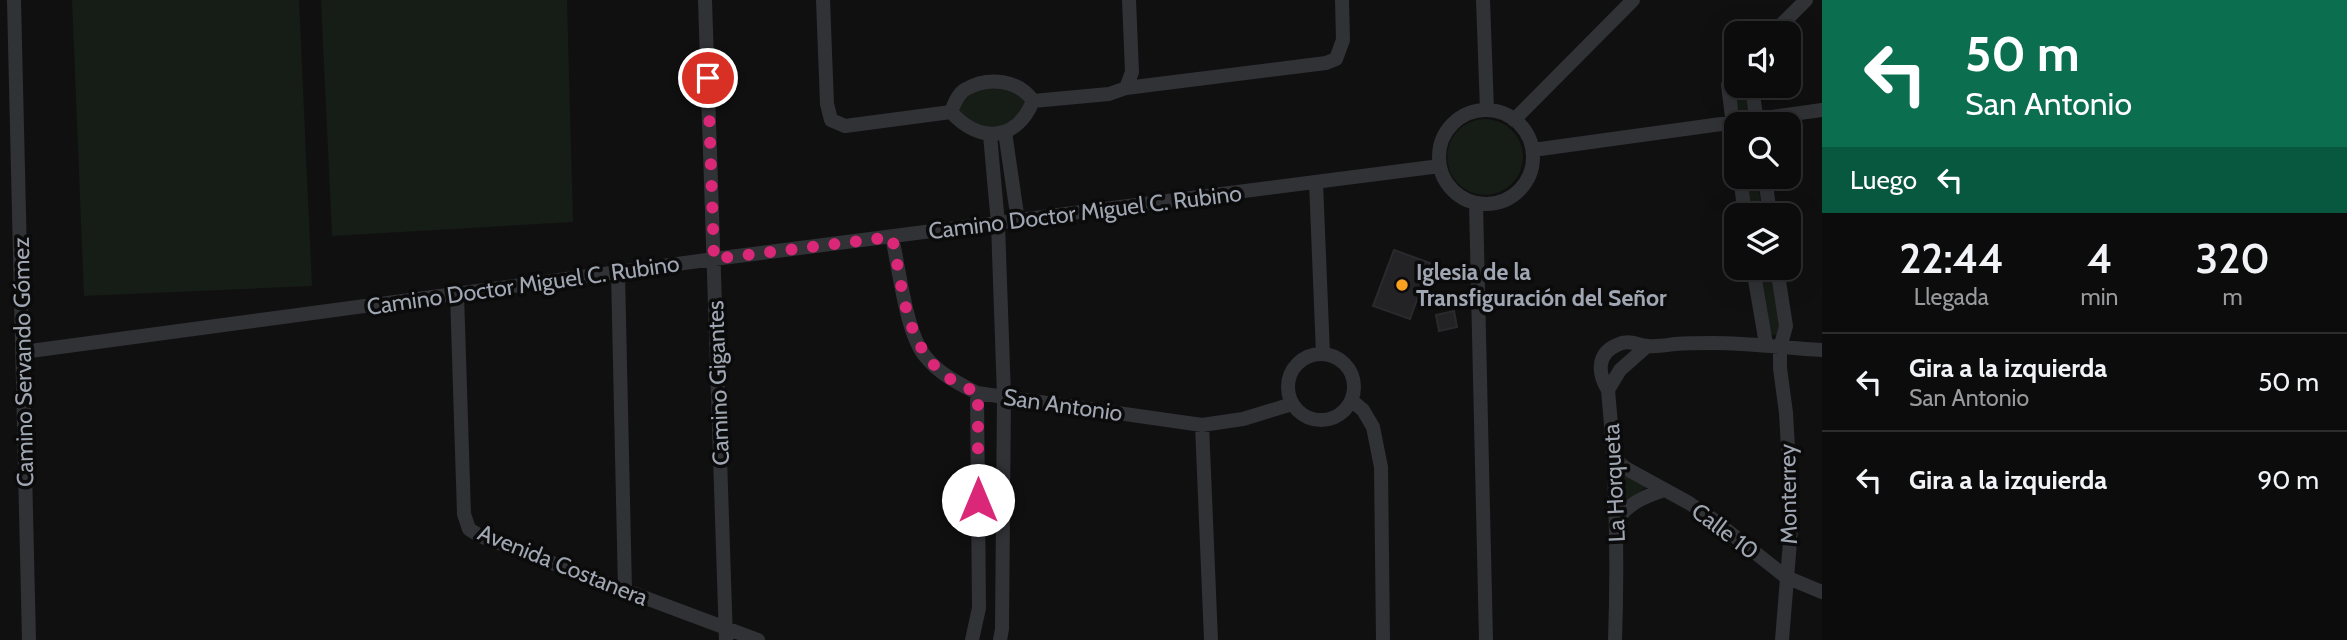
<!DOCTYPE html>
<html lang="es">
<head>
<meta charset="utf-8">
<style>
  :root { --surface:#0c0c0d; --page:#1a1a1b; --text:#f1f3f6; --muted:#9a9b9d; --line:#2c2c2e }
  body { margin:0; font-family:Cabin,sans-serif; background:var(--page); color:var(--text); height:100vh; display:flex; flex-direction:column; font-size:26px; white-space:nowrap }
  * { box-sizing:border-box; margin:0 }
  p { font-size:23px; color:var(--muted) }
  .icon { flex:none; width:38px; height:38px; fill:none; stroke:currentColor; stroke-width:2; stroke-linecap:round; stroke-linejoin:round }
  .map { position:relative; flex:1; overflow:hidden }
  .sheet { display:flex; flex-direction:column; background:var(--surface); width:525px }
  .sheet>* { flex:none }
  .hud { background:#0b6e4f; color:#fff; overflow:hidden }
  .controls { position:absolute; left:1724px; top:21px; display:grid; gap:14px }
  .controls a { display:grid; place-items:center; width:77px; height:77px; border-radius:14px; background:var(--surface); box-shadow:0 7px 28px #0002,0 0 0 2px var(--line); font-size:35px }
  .pin { position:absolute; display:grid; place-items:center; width:60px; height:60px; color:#fff; margin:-30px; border:4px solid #fff; border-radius:50%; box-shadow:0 2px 7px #0007 }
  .me { position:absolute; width:77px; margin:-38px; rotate:0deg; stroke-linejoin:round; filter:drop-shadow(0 0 5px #0008) }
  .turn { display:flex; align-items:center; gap:24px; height:147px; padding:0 28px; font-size:32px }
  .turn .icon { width:91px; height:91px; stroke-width:2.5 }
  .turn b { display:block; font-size:49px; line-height:60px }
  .then { display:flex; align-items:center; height:66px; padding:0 28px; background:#0003; gap:14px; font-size:26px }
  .eta { display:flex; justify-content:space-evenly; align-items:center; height:119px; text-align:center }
  .eta b { font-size:42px; font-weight:600; line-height:49px }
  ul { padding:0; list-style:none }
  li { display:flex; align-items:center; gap:21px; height:98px; padding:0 28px; border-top:2px solid var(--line) }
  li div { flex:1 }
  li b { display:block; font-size:26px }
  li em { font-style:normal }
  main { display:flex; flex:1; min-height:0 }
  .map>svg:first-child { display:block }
</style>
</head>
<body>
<main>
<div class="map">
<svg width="1822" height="640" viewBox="0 0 1822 640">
  <rect width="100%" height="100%" fill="#101011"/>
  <path fill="#161c16" d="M 72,0 L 299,0 L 312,286 L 84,296 Z
    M 321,0 L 567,0 L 573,222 L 332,236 Z
    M 1736,80 L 1736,86 L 1745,86 L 1749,108 L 1746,112 L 1741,112 C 1735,106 1733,88 1736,80 Z
    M 1004,86 L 1027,101 L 1016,120 L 993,130 L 964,119 L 958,109 C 968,88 983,88 1004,86 Z
    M1447 157a38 38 0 1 1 76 0a38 38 0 1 1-76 0Z
    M 1746,177 L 1757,177 L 1763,215 L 1751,215 Z
    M 1759,268 L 1771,268 L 1780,331 L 1776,335 L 1771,334 Z
    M 1622,472 L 1646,487 L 1625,502 L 1622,501 Z"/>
  <path fill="#232325" stroke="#2a2a2d" stroke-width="2" d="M 1394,250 L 1430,263 L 1410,319 L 1373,306 Z
    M 1454,311 L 1457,327 L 1439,331 L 1436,315 Z"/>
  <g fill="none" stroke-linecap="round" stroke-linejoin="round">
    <path stroke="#313236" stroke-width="14" d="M 14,0 L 29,640
      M 705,0 L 726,640
      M 823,0 L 827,104 L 831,120 L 845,126 L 951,112
      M 1483,0 L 1487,110
      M 1773,33 L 1806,0
      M 1736,71 L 1728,85 L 1736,149
      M 1752,86 L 1757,124
      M 1126,88 L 1132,72 L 1129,0
      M 1033,101 L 1109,94 L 1126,88 L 1326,63 L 1336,59 L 1343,40 L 1342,0
      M1439 157a47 47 0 1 1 94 0a47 47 0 1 1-94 0Z
      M 951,112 C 979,143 1016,142 1033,101
      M 951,112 C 954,104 958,93 966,89 C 989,76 1019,80 1033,101
      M 1514,120 L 1633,0
      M 1005,132 L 1018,221
      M 990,135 L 998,224 L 1004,396 L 1002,629 L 1000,640
      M 1533,150 L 1822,110
      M 1740,177 L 1745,215
      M 1765,177 L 1770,215
      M 1316,182 L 1323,354
      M 1476,203 L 1486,640
      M 892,237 C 899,268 906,333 925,356 C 939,374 958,383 977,393 L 1202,425 L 1243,419 L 1292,404
      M 1753,268 L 1766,344
      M 1777,268 L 1786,326 L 1780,348 L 1780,368 L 1786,413 L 1792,517 L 1782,640
      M 618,273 L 625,590
      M 457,294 L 464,514 L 469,529 L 480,536 L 758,640
      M 23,352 L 714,259 L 1440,166
      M1288 387a33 33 0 1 1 66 0a33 33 0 1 1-66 0Z
      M 1608,390 L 1620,370 L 1646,347
      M 1352,401 L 1363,410 L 1373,427 L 1381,467 L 1383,640
      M 1202,425 L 1211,640
      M 1614,459 L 1627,469 L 1689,503 L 1714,520 L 1786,577 L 1822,592
      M 1616,520 C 1630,503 1643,497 1664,490
      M 972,640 L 979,608 L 977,393
      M 1615,640 C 1618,556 1616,474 1608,390 C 1598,374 1596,354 1617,345 C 1629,339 1636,345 1648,346 C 1657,347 1667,345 1675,344 C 1688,343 1701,343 1713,343 C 1750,343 1786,348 1822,350"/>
  </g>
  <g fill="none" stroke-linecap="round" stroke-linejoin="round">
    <path stroke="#db2777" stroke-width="12" stroke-dasharray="0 21.6" d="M 708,78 L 714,259 L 892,237 C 903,286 904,347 949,378 C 957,384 968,388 978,393 L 978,500"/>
  </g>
  <circle fill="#f8a121" stroke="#0b0b0c" stroke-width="2.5" cx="1402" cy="285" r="7"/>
  <g text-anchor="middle" stroke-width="7" stroke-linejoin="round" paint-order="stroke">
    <g font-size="23" fill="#a0a7b3" stroke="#0b0b0c">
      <text transform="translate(1085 212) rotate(-7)" y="8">Camino Doctor Miguel C. Rubino</text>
      <text transform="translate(523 285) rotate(-8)" y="8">Camino Doctor Miguel C. Rubino</text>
      <text transform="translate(23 362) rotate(-91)" y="8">Camino Servando Gómez</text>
      <text transform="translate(718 383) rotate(-92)" y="8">Camino Gigantes</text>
      <text transform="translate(1063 405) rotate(8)" y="8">San Antonio</text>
      <text transform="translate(1614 483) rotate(-93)" y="8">La Horqueta</text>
      <text transform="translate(1788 494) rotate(-91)" y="8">Monterrey</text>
      <text transform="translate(1725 531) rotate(37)" y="8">Calle 10</text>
      <text transform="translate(563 565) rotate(22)" y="8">Avenida Costanera</text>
    </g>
    <g font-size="23" font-weight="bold" fill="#a0a7b3" stroke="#0b0b0c" text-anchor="start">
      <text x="1416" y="280">Iglesia de la<tspan x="1416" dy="26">Transfiguración del Señor</tspan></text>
    </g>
  </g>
</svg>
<div class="controls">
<a><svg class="icon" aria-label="sound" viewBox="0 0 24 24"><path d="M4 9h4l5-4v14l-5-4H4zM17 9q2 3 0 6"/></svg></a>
<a><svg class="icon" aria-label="search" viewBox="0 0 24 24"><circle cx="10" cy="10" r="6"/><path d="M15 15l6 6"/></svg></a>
<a><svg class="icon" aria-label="layers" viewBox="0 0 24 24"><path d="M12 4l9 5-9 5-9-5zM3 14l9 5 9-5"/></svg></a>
</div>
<div class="pin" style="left:708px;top:78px;background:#d93025"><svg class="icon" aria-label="arrive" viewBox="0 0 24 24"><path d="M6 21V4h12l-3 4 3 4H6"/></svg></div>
<svg class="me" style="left:978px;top:500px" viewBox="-20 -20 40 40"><circle r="19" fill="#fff"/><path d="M0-13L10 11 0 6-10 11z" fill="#db2777"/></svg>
</div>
<section class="sheet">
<div class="hud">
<div class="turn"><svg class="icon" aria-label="left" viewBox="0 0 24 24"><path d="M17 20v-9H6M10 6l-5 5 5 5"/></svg><div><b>50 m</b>San Antonio</div></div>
<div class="then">Luego<svg class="icon" aria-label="left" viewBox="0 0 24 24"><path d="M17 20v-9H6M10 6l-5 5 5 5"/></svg></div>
</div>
<div class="eta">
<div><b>22:44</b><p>Llegada</p></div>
<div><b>4</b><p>min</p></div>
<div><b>320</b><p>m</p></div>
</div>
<ul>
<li><svg class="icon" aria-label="left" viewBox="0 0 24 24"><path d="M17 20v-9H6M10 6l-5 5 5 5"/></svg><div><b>Gira a la izquierda</b><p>San Antonio</p></div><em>50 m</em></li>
<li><svg class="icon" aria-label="left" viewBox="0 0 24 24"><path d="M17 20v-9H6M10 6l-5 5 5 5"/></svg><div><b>Gira a la izquierda</b></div><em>90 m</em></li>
</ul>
</section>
</main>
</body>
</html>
